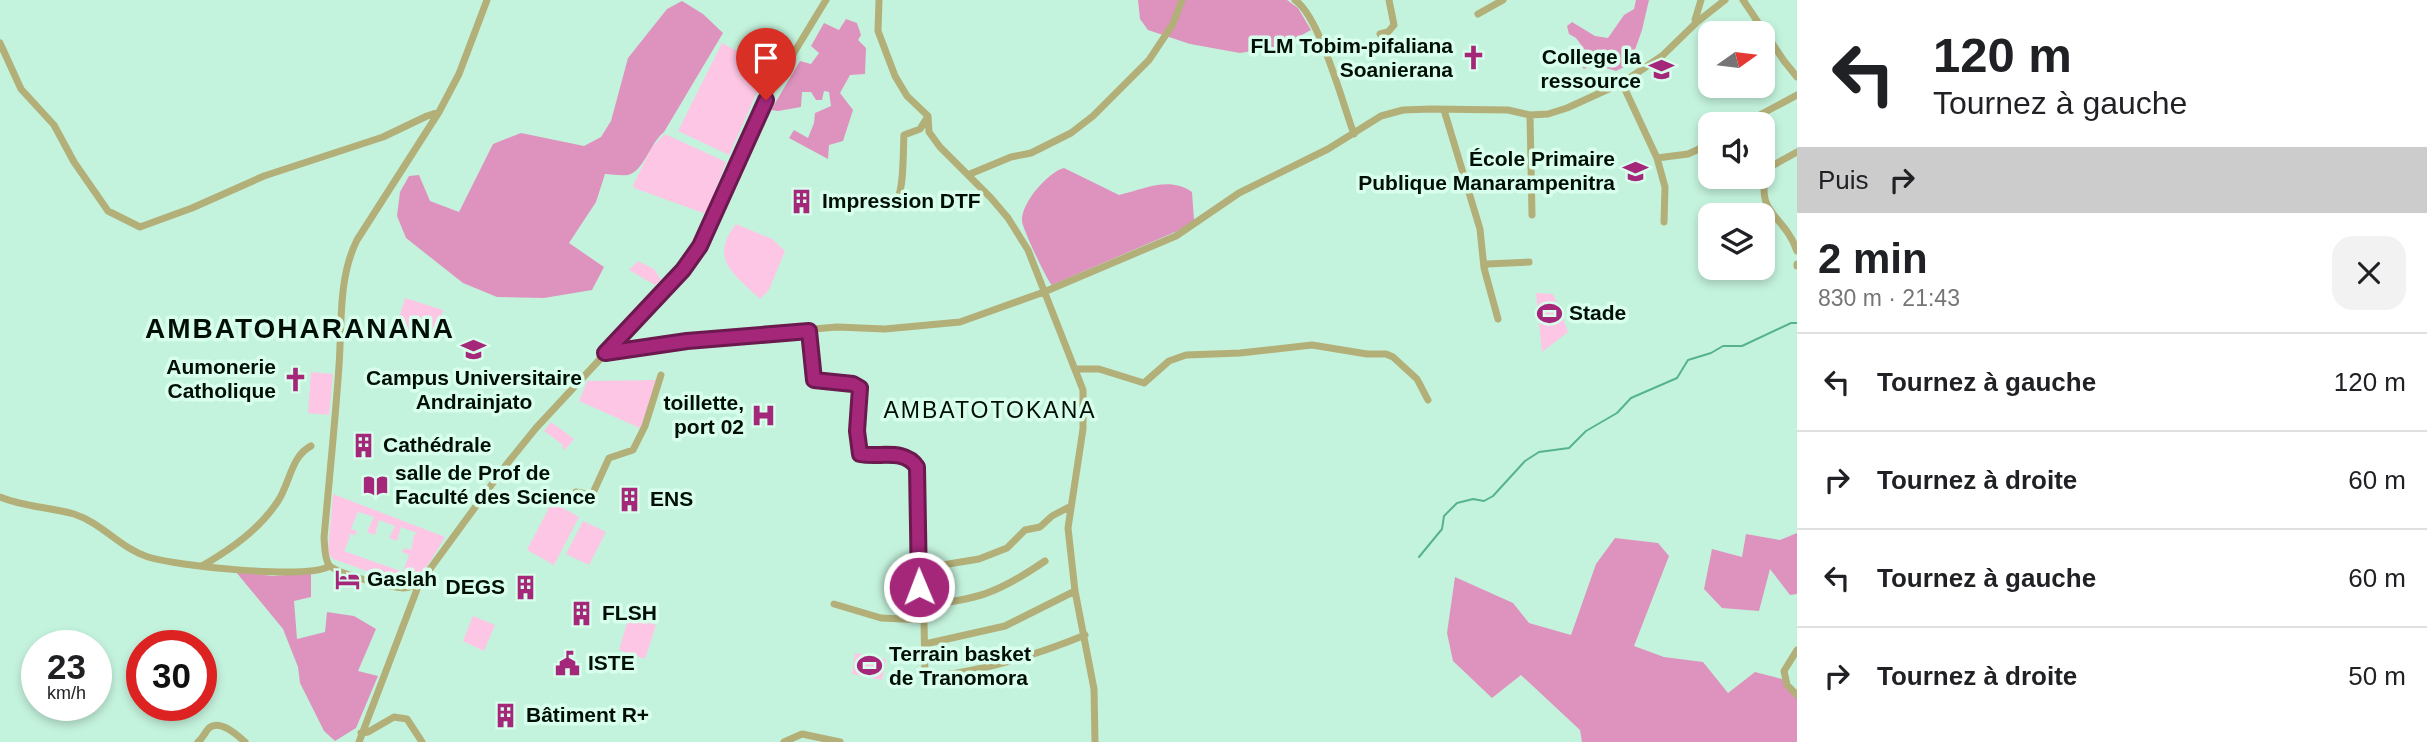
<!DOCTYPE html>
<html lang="fr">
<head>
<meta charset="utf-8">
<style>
  :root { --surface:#fff; --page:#f2f2f2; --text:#202124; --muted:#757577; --line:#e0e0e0 }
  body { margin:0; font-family:Arial,sans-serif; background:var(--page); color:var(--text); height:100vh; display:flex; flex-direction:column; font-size:26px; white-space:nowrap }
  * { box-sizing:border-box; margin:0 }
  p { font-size:23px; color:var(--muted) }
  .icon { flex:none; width:38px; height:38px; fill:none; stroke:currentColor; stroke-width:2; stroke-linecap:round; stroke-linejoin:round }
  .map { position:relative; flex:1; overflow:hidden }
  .drawer { display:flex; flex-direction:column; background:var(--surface); width:630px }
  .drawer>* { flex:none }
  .hud { background:#fff; color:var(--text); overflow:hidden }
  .needle { width:46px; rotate:76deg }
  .buttons { position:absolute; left:1698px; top:21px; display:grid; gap:14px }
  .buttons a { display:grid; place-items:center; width:77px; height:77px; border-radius:14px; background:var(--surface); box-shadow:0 4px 10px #0003; font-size:35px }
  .speed { position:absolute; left:21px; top:630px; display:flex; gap:14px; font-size:35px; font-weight:700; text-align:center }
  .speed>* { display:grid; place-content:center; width:91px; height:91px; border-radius:50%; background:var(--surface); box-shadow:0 4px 10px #0003; line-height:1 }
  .speed small { font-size:18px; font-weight:400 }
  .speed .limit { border:10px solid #d22; background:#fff; color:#111 }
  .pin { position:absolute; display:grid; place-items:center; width:60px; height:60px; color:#fff; margin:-72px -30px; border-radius:50% 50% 50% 0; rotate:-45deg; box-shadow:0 0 7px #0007 }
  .pin .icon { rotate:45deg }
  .me { position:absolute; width:77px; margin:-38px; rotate:359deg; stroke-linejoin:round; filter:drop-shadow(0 0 5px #0008) }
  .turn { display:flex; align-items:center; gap:24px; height:147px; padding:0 21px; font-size:32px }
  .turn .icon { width:91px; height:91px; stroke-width:2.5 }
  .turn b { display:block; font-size:49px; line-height:60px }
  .then { display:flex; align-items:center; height:66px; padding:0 21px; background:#0003; gap:14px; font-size:26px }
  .round { display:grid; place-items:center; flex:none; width:74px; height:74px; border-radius:21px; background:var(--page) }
  .summary { display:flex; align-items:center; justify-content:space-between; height:119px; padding:0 21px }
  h1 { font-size:42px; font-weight:800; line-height:52px }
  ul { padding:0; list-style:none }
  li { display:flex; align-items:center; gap:21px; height:98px; padding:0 21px; border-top:2px solid var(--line) }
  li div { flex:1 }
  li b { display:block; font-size:26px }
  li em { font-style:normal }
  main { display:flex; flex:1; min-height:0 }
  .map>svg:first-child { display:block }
</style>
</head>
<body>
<main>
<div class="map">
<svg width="1797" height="742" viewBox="0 0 1797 742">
  <rect width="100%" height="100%" fill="#c4f3dd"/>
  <path fill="#fdc6e4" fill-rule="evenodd" d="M 722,43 L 768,67 L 729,155 L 678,131 Z
    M 665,134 L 726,162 L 706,214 L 634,188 L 633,185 L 652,147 Z
    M 736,224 L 772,239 L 785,251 L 769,290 L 760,299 C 735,275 708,259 736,224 Z
    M 638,261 L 654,269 L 661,280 L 655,285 L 629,270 Z
    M 1536,293 L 1553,294 L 1568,332 L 1542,352 Z
    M 405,298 L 443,310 L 434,340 L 396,329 Z
    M 311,372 L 333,374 L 329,415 L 308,413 Z
    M 588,379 L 588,381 L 656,380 L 642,429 L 579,401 Z
    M 551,422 L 574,439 L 565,450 L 562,447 L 563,445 L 544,431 Z
    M 333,494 L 445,537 C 434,554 423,581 401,583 L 333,559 L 328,553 ZM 358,512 L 374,517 L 367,532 L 375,535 L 379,520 L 395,526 L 389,538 L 397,541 L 401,527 L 417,533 L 414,535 L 411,550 L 404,548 L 402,552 L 409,555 L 403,572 L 344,551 L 350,537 L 349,534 L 356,535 L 357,531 L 351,529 Z
    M 552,502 L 579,517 L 554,565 L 527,550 Z
    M 583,521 L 606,532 L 589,565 L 566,554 Z
    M 473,616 L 495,625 L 484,651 L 463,641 Z
    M 629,616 L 656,625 L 645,659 L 619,650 Z
    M 855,653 L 886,659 L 882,680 L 852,674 Z"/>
  <path fill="#de93be" d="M 1138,0 L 1287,0 L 1298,8 L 1311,30 L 1281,46 L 1240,53 L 1190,44 L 1148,30 L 1140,19 Z
    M 1636,0 L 1649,0 L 1642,30 L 1630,64 L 1616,71 L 1594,64 L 1584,69 L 1581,65 L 1588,54 L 1576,38 L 1569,34 L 1567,26 L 1572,22 L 1595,36 L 1608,38 L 1624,15 L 1634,9 Z
    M 682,1 L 703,14 L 723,33 L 664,132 C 650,143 644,171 628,175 C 621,176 611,174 605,174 L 596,202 L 569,243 L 604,267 L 592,290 L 544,298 L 497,297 L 463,283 L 406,238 L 397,216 L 400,192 L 409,176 L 419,175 L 430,201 L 459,212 L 493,144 L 521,133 L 584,146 L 601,137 L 611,121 L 628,58 L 667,9 Z
    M 846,19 L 857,23 L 861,35 L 858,40 L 866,48 L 865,74 L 850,75 L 840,93 L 853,110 L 843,141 L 829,145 L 828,159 L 789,138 L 794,130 L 808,138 L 814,123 L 815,113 L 831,106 L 829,92 L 824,91 L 822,100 L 816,100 L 811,92 L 802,92 L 801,107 L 778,111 L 771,110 L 800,61 L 811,64 L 819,53 L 811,46 L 824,23 L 839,30 Z
    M 1064,168 L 1119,195 C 1145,189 1169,176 1192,192 L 1194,220 L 1182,229 L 1052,285 C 1047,281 1022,227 1022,221 C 1021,203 1048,172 1064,168 Z
    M 1797,533 L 1797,594 L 1790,595 L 1770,569 L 1759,611 L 1722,608 L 1704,589 L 1712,549 L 1742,557 L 1746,534 L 1780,540 Z
    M 1615,538 L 1658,543 L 1669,556 L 1634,646 L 1664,657 L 1703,662 L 1728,693 L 1755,672 L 1786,680 L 1797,695 L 1797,742 L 1582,742 L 1580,730 L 1521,675 L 1492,698 L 1453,661 L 1447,633 L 1455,577 L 1513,603 L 1529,623 L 1571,635 L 1596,564 Z
    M 236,572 L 273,576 L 311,573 L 311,597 L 294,601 L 297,639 L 325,632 L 327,612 L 354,616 L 376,629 L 358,671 L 378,676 L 356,728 L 335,741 L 324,731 L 300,683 L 298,667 L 283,629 Z"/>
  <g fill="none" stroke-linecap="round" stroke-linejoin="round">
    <path stroke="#56b38e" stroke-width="2" d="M 1419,557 L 1442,529 L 1444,516 L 1457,503 L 1473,499 L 1484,501 L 1493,496 L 1525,461 L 1539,452 L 1569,448 L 1586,431 L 1617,413 L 1631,398 L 1677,378 L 1688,360 L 1711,353 L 1723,346 L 1742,346 L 1791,323 L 1797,323"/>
    <path stroke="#b3af78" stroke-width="7" d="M 879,0 L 878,31 L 895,76 L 907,96 L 928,116 L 929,132 L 940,147 L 991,198 L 1008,218 L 1028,250 L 1083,390 L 1083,429 L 1068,528 L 1075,591 L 1094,689 L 1095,742
      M 1295,0 C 1320,17 1342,102 1354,134
      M 1743,0 L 1784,61 L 1797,77
      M 1478,14 L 1503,0
      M 1697,22 L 1695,20 L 1701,0
      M 1380,34 L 1388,32 L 1394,25 L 1389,0
      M 0,43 L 21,89 L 54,125 L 74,162 L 108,211 L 140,227 L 192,208 L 264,176 L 383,137 L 427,116 L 439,112
      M 1622,83 L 1657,158 L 1688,154 L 1710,144
      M 1444,110 L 1480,229 L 1484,268 L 1487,264 L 1529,262
      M 1530,115 L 1532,215
      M 1743,124 L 1797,95
      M 1797,152 L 1768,168 C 1753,215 1784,213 1797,251
      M 1657,158 L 1665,187 L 1664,222
      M 970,174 L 1011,157 L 1031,153 L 1071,133 L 1093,116 L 1149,60 L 1173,24 L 1182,0
      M 898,197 C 904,186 903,150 904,135 L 920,129 L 927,118
      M 1797,266 L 1797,264
      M 1484,268 L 1498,319
      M 809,331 L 814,380 L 853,384 L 860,388 L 857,431 L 861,454 C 880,458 904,447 917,467 L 919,606 L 924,620 L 925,678 C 983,671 1032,657 1085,635
      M 605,353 L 687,340 L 837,327 L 885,329 L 960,322 L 1044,292 L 1176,236 L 1239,193 L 1328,149 L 1381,116 L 1403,110 L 1431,109 L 1508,110 L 1530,115 L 1548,114 L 1567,108 L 1622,83 L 1662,56 L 1697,22 L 1725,0
      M 1076,369 L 1099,369 L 1144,383 L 1169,361 L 1186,355 L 1240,353 L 1312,345 L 1367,354 L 1386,354 L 1393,357 L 1417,379 L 1428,400
      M 576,492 L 592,495 L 609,458 L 633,450 L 645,426 L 661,375
      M 0,497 C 24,507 49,507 74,514 C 102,523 120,548 148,557 C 178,566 306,580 330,566
      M 202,566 C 231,549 259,530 278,501 C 290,483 291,456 311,446
      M 918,569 L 979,559 L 1007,548 L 1025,530 L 1040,527 L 1052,516 L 1071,506
      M 419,584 C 413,586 409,588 403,588 C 389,587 337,574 329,565 C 324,558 325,546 324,538 C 329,481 335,424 339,366 C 342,324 338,278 357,240 L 439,112 L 459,74 L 487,0
      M 834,604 L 881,618 L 924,620
      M 919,606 C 976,600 997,594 1045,561
      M 925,644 L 1005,626 L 1075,591
      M 1797,650 L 1784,671 L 1787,685 L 1797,695
      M 361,733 L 368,732 L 394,717 L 407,719 L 422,742
      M 198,742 C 203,738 205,732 209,728 C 220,719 237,735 245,742
      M 359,742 L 419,584 L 506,465 L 536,428 L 683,270 L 700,246 L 773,87 L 826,0
      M 784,742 L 802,734 L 840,742"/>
  </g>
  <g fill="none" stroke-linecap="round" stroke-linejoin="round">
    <defs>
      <path id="route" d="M 766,100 L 700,246 L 683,270 L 605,353 L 687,341 L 809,331 L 814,380 L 853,384 L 860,388 L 857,431 L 860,454 C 880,458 904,448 917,467 L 919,587"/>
    </defs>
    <use href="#route" stroke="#6b194f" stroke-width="18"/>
    <use href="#route" stroke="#a4277a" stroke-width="12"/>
  </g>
  <defs>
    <symbol id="church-bare" viewBox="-9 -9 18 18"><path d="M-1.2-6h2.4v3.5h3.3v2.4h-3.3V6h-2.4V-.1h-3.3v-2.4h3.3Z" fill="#a4277a" stroke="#d8feec" stroke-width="2.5" paint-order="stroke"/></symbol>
    <symbol id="school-bare" viewBox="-9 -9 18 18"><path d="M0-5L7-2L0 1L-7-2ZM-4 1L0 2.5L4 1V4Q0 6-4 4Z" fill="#a4277a" stroke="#d8feec" stroke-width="2.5" paint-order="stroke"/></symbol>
    <symbol id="building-bare" viewBox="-9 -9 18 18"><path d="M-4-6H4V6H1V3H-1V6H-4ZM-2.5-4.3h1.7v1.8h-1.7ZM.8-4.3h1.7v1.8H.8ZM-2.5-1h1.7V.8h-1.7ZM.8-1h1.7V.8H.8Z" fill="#a4277a" stroke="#d8feec" stroke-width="2.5" paint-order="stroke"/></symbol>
    <symbol id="stadium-bare" viewBox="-9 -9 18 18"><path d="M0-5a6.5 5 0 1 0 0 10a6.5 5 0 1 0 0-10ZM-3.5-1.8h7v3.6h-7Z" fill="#a4277a" stroke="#d8feec" stroke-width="2.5" paint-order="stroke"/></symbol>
    <symbol id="university-bare" viewBox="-9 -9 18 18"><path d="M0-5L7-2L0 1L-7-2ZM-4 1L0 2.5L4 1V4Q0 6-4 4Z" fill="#a4277a" stroke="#d8feec" stroke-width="2.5" paint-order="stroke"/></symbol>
    <symbol id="hospital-bare" viewBox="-9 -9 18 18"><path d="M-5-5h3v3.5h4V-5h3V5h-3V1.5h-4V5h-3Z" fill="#a4277a" stroke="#d8feec" stroke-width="2.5" paint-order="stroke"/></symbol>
    <symbol id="library-bare" viewBox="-9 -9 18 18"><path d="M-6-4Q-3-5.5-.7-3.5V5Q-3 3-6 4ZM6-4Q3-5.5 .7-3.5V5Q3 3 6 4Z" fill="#a4277a" stroke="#d8feec" stroke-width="2.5" paint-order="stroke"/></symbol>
    <symbol id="hotel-bare" viewBox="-9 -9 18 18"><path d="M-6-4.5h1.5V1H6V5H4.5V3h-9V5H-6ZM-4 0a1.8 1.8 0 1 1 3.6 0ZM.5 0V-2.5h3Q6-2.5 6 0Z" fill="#a4277a" stroke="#d8feec" stroke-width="2.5" paint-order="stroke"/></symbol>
    <symbol id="civic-bare" viewBox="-9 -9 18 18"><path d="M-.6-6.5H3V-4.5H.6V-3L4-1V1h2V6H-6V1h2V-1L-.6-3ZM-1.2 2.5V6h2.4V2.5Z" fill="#a4277a" stroke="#d8feec" stroke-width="2.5" paint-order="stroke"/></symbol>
  </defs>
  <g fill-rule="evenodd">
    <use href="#church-bare" x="1456" y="40" width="35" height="35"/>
    <use href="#school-bare" x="1644" y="52" width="35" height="35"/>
    <use href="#school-bare" x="1618" y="154" width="35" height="35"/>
    <use href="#building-bare" x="784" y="184" width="35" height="35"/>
    <use href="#stadium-bare" x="1532" y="296" width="35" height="35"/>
    <use href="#university-bare" x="456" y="332" width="35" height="35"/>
    <use href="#church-bare" x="278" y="362" width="35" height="35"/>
    <use href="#hospital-bare" x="746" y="398" width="35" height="35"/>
    <use href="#building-bare" x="346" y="428" width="35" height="35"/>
    <use href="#library-bare" x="358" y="468" width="35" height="35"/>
    <use href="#building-bare" x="612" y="482" width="35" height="35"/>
    <use href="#hotel-bare" x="330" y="562" width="35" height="35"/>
    <use href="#building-bare" x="508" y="570" width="35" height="35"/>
    <use href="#building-bare" x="564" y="596" width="35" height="35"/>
    <use href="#civic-bare" x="550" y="646" width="35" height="35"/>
    <use href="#stadium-bare" x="852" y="648" width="35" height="35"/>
    <use href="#building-bare" x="488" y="698" width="35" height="35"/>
  </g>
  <g text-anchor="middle" stroke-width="7" stroke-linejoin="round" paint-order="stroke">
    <g font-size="21" font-weight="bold" fill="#010f08" stroke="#d8feec" text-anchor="start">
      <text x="1453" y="53" text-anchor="end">FLM Tobim-pifaliana<tspan x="1453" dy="24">Soanierana</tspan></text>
      <text x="1641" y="64" text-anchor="end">College la<tspan x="1641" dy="24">ressource</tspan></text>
      <text x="1615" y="166" text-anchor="end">École Primaire<tspan x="1615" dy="24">Publique Manarampenitra</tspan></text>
      <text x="822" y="208">Impression DTF</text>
      <text x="1569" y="320">Stade</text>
      <text x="276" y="374" text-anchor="end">Aumonerie<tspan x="276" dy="24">Catholique</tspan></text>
      <text x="474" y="385" text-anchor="middle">Campus Universitaire<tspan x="474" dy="24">Andrainjato</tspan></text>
      <text x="744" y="410" text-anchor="end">toillette,<tspan x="744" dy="24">port 02</tspan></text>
      <text x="383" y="452">Cathédrale</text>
      <text x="395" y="480">salle de Prof de<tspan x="395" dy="24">Faculté des Science</tspan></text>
      <text x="650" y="506">ENS</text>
      <text x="367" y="586">Gaslah</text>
      <text x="505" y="594" text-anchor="end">DEGS</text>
      <text x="602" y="620">FLSH</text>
      <text x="889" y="661">Terrain basket<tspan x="889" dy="24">de Tranomora</tspan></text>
      <text x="588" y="670">ISTE</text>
      <text x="526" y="722">Bâtiment R+</text>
    </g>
    <g font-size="23" letter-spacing="2" fill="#010f08" stroke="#d8feec">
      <text x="990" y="418">AMBATOTOKANA</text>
    </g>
    <g font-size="28" font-weight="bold" letter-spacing="2" fill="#010f08" stroke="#d8feec">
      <text x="300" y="338">AMBATOHARANANA</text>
    </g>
  </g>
</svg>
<div class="buttons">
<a><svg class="needle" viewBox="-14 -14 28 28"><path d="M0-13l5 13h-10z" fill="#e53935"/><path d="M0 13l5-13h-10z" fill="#757577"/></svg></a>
<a><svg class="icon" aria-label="sound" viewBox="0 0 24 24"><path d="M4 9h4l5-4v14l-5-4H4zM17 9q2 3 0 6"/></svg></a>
<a><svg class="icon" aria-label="layers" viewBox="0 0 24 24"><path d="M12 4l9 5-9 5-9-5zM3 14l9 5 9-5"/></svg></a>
</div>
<div class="speed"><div>23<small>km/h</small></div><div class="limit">30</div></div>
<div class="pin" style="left:766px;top:100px;background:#d93025"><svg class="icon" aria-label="arrive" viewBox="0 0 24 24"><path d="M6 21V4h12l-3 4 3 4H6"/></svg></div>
<svg class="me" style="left:919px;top:587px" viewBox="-20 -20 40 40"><circle r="17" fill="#a4277a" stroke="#fff" stroke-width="3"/><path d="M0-11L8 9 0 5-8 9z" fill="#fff"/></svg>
</div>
<section class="drawer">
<div class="hud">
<div class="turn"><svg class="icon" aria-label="left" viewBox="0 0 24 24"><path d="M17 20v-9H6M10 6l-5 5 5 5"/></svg><div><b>120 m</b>Tournez à gauche</div></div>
<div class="then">Puis<svg class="icon" aria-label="right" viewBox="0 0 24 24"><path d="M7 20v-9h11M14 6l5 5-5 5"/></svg></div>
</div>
<div class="summary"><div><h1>2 min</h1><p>830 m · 21:43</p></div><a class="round"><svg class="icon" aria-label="close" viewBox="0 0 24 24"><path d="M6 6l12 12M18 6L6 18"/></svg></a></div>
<ul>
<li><svg class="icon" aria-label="left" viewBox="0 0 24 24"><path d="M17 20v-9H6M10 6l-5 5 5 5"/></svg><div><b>Tournez à gauche</b></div><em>120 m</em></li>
<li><svg class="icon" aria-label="right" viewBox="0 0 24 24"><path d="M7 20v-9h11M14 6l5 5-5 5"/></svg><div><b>Tournez à droite</b></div><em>60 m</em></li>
<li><svg class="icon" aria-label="left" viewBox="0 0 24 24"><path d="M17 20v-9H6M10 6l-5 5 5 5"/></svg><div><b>Tournez à gauche</b></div><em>60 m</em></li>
<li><svg class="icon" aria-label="right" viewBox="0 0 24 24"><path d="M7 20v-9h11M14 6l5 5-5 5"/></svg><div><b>Tournez à droite</b></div><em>50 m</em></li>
</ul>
</section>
</main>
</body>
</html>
